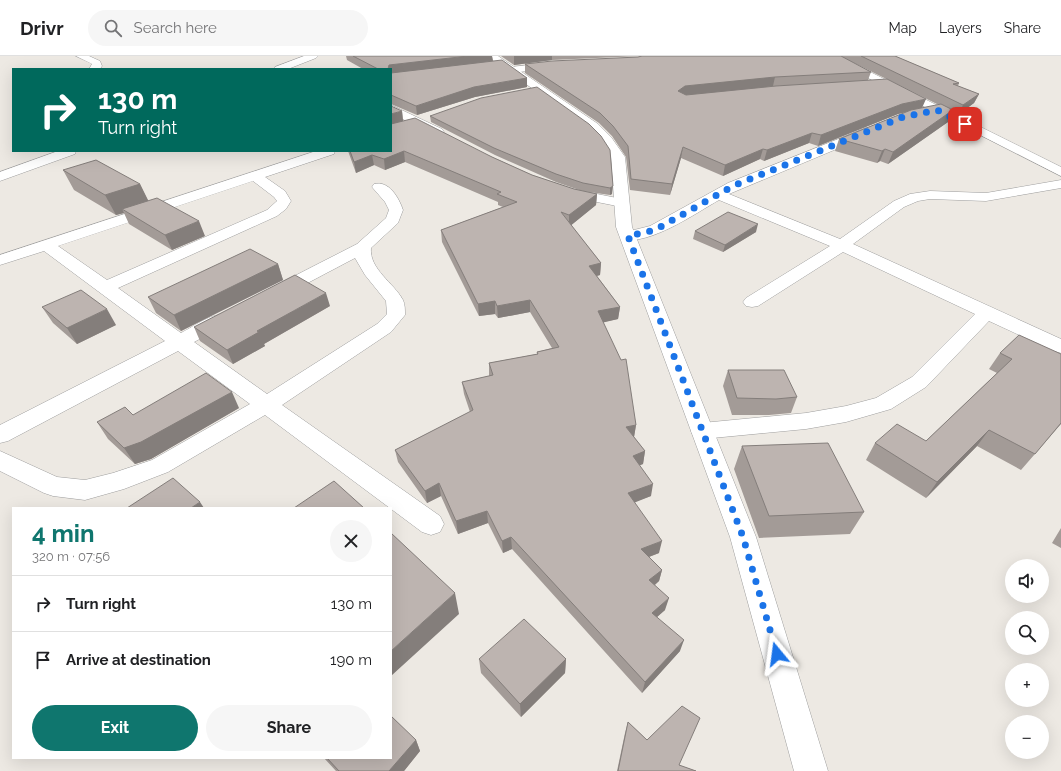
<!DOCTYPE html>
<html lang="en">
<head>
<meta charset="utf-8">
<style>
  :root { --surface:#fff; --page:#f6f6f6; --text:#202124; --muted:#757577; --line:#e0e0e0; --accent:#0f766e }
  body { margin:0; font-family:Raleway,sans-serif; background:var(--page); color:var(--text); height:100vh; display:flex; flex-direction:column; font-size:15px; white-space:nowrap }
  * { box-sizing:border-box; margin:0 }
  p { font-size:13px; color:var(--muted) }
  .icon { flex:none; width:22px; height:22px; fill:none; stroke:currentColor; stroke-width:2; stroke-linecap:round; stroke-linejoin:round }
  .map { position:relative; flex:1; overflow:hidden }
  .sheet { position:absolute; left:12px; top:451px; width:380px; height:252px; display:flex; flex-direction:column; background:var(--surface); border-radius:0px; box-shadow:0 4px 16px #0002 }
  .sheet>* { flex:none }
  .banner { position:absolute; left:12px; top:12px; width:380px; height:84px; border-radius:0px; box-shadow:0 4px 16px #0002; background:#00695c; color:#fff; overflow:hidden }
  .fabs { position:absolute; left:1005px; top:503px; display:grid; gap:8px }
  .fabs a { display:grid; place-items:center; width:44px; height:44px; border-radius:50%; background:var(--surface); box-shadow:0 4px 16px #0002; font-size:20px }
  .pin { position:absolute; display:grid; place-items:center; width:34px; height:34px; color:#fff; margin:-17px; border-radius:8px; box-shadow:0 2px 6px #0006 }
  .me { position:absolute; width:44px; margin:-22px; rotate:344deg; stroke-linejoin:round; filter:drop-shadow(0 0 3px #0008) }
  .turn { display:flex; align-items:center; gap:14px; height:84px; padding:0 20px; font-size:18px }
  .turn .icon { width:52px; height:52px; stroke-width:2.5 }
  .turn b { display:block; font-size:28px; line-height:34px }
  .round { display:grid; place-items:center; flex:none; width:42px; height:42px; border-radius:21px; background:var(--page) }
  .overview { display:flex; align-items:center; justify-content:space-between; height:68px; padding:0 20px }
  h1 { font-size:24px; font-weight:700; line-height:30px; color:var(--accent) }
  .action { display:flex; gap:8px; margin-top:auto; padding:8px 20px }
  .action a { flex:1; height:46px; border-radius:24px; background:var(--accent); color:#fff; font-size:16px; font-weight:700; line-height:46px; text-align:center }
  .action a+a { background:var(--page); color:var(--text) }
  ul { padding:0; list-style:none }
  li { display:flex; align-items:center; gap:12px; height:56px; padding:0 20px; border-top:1px solid var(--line) }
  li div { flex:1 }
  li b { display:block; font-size:15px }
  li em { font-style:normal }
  header { display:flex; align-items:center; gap:24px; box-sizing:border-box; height:56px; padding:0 20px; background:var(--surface); border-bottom:1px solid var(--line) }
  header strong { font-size:19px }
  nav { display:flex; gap:22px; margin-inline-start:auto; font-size:14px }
  .search { width:280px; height:36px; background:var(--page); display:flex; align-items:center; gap:10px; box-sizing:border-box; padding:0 14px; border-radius:22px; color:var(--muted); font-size:15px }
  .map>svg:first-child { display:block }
</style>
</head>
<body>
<header>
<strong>Drivr</strong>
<div class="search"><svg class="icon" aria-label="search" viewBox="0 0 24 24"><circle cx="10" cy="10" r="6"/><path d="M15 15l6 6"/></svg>Search here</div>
<nav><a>Map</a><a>Layers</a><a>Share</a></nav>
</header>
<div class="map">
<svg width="1061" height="715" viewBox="0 0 1061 715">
  <rect width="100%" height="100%" fill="#ede9e3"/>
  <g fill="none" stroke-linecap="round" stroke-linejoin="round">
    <defs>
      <path id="minor" d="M 76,0 L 89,0 L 100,5 L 102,10 L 100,13 L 89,13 L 92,8 Z
        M 304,0 L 318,0 L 316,2 L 288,13 L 274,13 L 275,11 Z
        M 825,0 L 838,0 L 1061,111 L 1061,120 Z
        M 556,6 L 561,9 L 560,11 L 511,17 L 506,14 L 511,11 Z
        M 391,49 L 442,73 L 444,76 L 442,79 L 434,79 L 391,57 Z
        M 866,72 L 870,73 L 872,76 L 870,79 L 729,138 L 840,183 L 894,145 L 910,138 L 930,135 L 986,137 L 1061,124 L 1061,132 L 986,145 L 930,143 L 918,145 L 904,151 L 853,188 L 1061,283 L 1061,297 L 1054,295 L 989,265 L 926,331 L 891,353 L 846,366 L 806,373 L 702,383 L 694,381 L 691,375 L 694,369 L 702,367 L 806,357 L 846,350 L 876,342 L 912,321 L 975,258 L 843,196 L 758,250 L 752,251 L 746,250 L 743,246 L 746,242 L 830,190 L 719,144 C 696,157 649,190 622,183 L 620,180 L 622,177 L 650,170 L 728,127 Z
        M 58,95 L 76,95 L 75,98 L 0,125 L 0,116 Z
        M 316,95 L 335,95 L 334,98 L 265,121 L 285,135 L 291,145 L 286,153 L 277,160 L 118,232 L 181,277 C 195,270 214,255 230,259 L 232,263 L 230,267 L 194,286 L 267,338 L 377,268 L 387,258 L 386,245 L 365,219 L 355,202 L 281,241 L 275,242 L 269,241 L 266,237 L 269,233 L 357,188 L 386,162 L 389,154 L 385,146 L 372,131 L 374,128 C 389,124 399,142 403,154 L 398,167 L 371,192 C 369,213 394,227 403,244 C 405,248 405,254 405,259 L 391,276 L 282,349 L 440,460 L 444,468 L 440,476 L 431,479 L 422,476 L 265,359 L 168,416 L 124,433 L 85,444 L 53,440 L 44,437 L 0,415 L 0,395 L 57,421 L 85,424 L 113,417 L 152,404 L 250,348 L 178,295 L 8,385 L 0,387 L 0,369 L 165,285 L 44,195 L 0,209 L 0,199 ZM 253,125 L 274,141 L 277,145 L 267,154 L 107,224 L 58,190 Z
        M 567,132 L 627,144 L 629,147 L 627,150 L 622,151 L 562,139 L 560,136 L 562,133 Z"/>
      <path id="tertiary" d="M 487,0 L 498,0 L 598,68 L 611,81 L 625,101 L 632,171 L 756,481 L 828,715 L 794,715 L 730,481 L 616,171 L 611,101 L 602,86 L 590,74 Z"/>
    </defs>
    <use href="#minor" stroke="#9e9e9e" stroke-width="1"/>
    <use href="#tertiary" stroke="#9e9e9e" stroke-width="1"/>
    <use href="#minor" fill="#fff" fill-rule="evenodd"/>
    <use href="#tertiary" fill="#fff" fill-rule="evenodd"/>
  </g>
  <path fill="#a39b97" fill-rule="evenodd" d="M 346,0 L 492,0 L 493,5 L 527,22 L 527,31 L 475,41 L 417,59 L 391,48 L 391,13 L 363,13 L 347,4 Z
    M 501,0 L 640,0 L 552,4 L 514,9 Z
    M 642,0 L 895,0 L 959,27 L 958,30 L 979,38 L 974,47 L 959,58 L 953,55 L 948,66 L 888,108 L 880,105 L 877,107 L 835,95 L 839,83 L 907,56 L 898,58 L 818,90 L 809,87 L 764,105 L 760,103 L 723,120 L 681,102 L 670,139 L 630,134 L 626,101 L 612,80 L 599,67 L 525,17 L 525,8 L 638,1 ZM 846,3 L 939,49 L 922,52 L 868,24 L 871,16 Z
    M 402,55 L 403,65 L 492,101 L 532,119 L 574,133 L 597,138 L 596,149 L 571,169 L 601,207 L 600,219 L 597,220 L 620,251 L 618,263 L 603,266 L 636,369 L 634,381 L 645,395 L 643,408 L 639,409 L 651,440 L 634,446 L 659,497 L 649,501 L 662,514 L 659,525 L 655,529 L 665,554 L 657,561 L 680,595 L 642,637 L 512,493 L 503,497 L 488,467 L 458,478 L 441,440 L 427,447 L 398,406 L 395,394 L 470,356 L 464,338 L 462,326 L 489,320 L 489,307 L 537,298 L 537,296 L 552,292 L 530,256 L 498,262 L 495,258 L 479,260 L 442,186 L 441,174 L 503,151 L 498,149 L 498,146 L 405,106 L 385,114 L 374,109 L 356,117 L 348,95 L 391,95 Z
    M 430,60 L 610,94 L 612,138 L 610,139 L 582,135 L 556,126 L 495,99 L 431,66 Z
    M 63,114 L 140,128 L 148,145 L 205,180 L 172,194 L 129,168 L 124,157 L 116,159 L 74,134 Z
    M 695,175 L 756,176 L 723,196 L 693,183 Z
    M 278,208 L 283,224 L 181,275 L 156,257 L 148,241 Z
    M 330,250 L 264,288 L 265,290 L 233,308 L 200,285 L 194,271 Z
    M 42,251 L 116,269 L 77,288 L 53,267 Z
    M 1019,279 L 1061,368 L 1021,414 L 977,390 L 926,442 L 866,404 L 875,387 L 926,385 L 997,317 L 989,313 L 1000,297 Z
    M 728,314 L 797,341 L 791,357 L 769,359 L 732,359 L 723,330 Z
    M 239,352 L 151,403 L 135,408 L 108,383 L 97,366 L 133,359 Z
    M 742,390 L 864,456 L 850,478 L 759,482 L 734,413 Z
    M 1061,472 L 1061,492 L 1052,487 Z
    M 479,603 L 566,603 L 565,617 L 521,661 L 481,617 Z
    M 628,666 L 647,684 L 679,709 L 696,715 L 617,715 L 625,677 Z
    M 416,684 L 420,695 L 404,715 L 336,715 L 324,702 L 391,702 Z"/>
  <path fill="#847e7b" d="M 468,0 L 492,0 L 493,6 L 391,18 L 391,13 L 388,13 L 389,9 Z
    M 514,0 L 552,0 L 552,4 L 514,9 Z
    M 775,21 L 773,30 L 677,45 L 678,35 L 685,30 Z
    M 527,22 L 527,31 L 475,41 L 417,59 L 416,50 L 474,31 Z
    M 979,38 L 974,47 L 959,58 L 963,49 Z
    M 926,43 L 922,52 L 898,58 L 818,90 L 821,79 L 902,48 Z
    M 953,54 L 948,66 L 888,108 L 893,96 Z
    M 402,55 L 403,65 L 391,69 L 391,58 Z
    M 812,77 L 809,87 L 764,105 L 767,94 Z
    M 683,91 L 681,102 L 670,139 L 672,128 Z
    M 763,93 L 760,103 L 723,120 L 725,109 Z
    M 885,93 L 880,105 L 877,107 L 882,95 Z
    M 404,95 L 405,106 L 385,114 L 384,103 Z
    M 372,99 L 374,109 L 356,117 L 354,106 Z
    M 140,128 L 150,148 L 122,153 L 124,157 L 116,159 L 105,139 Z
    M 613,130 L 612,138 L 610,139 L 610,132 Z
    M 597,138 L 596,149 L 569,171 L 569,159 Z
    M 199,165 L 205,180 L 172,194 L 165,179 Z
    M 758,168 L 756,176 L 723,196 L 725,189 Z
    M 601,207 L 600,219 L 588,222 L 589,210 Z
    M 278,208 L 283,224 L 181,275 L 174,259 Z
    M 326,237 L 330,250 L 264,288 L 265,290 L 233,308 L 227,294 L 257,275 Z
    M 530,244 L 530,256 L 498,262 L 497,250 Z
    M 495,245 L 495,258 L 479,260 L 478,248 Z
    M 620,251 L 618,263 L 597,268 L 598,255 Z
    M 107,253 L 116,269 L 77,288 L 67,272 Z
    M 232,336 L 239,352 L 151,403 L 135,408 L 124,392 Z
    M 636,369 L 634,381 L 626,371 Z
    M 989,374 L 977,390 L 926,442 L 937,426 Z
    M 645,395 L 643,408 L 631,413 L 633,400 Z
    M 439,427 L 441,440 L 427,447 L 425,435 Z
    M 653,428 L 651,440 L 626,450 L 628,437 Z
    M 200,446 L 204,452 L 191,452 Z
    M 487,455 L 488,467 L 458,478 L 456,465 Z
    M 511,481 L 512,493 L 503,497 L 502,485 Z
    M 662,485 L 659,497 L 638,505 L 641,493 Z
    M 662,514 L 659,525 L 646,536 L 649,524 Z
    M 455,537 L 459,558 L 391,620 L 391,595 Z
    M 669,542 L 665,554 L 649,568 L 652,557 Z
    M 684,584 L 680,595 L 642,637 L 645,626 Z
    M 566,603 L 565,617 L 521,661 L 520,648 Z
    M 416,684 L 420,695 L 404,715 L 389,715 Z"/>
  <path fill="#bdb4b0" stroke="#847e7b" d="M 353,0 L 468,0 L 389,9 L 388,13 L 378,13 Z
    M 642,0 L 841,0 L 871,16 L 775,21 L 685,30 L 678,35 L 686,39 L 776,30 L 887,23 L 926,43 L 902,48 L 821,79 L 812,77 L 767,94 L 763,93 L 725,109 L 683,91 L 672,128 L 631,123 L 628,90 L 613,70 L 600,57 L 525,8 L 552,5 L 638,1 Z
    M 861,0 L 895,0 L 959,27 L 953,28 L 979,38 L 963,49 Z
    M 502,4 L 527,22 L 474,31 L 416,50 L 391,39 L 391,17 Z
    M 537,31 L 589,68 L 601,80 L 610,94 L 613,130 L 610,132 L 583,127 L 556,118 L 494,92 L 430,60 L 481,42 Z
    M 941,48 L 953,54 L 893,96 L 885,93 L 882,95 L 839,83 L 911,54 Z
    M 391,50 L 402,55 L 391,58 Z
    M 415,62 L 492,101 L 532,119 L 574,133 L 597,138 L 569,159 L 561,156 L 601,207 L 589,210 L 620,251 L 598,255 L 621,304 L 626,303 L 636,369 L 626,371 L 645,395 L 633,400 L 653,428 L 628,437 L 662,485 L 641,493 L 662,514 L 649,524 L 669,542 L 652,557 L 684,584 L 645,626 L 511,481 L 502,485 L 487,455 L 456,465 L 439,427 L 425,435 L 395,394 L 473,354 L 462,326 L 493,319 L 489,307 L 538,298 L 537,296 L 559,291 L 530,244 L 497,250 L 495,245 L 478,248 L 441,174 L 517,146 L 497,138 L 501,136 L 404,95 L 384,103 L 372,99 L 354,106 L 350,95 L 391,95 L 391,68 Z
    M 96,104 L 140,128 L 105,139 L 63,114 Z
    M 157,142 L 199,165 L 165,179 L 122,153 Z
    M 728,156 L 758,168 L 725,189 L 695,175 Z
    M 250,193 L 278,208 L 174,259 L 148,241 Z
    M 295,219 L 326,237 L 257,275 L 259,276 L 227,294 L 194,271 Z
    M 81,234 L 107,253 L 67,272 L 42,251 Z
    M 1019,279 L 1061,298 L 1061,367 L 1035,398 L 989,374 L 937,426 L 875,387 L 897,368 L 926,385 L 1012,303 L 1000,297 Z
    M 728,314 L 784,314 L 797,341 L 776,343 L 737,342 Z
    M 206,317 L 232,336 L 141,386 L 124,392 L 97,366 L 125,351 L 133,359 Z
    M 828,387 L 864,456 L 769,460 L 742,390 Z
    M 173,422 L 200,446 L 191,452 L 127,452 Z
    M 334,425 L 364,452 L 294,452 Z
    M 391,477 L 455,537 L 391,595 Z
    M 524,563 L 566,603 L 520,648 L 479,603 Z
    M 682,650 L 700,662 L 679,709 L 696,715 L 618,715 L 628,666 L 647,684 Z
    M 391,660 L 416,684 L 389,715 L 339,715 L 327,702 L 391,702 Z"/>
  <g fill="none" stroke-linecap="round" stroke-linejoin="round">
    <path stroke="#1a73e8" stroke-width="7" stroke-dasharray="0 12.6" d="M 777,598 L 743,481 L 628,180 L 655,174 L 733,130 L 903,61 L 937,54 L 965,68"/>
  </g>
</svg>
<div class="fabs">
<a><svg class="icon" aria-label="sound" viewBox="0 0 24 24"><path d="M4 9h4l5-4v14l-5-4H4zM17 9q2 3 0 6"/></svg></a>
<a><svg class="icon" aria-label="search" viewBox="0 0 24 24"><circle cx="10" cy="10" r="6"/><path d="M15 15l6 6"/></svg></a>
<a>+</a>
<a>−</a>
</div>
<div class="pin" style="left:965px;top:68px;background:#d93025"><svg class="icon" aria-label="arrive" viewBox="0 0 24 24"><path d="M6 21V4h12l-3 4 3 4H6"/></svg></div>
<svg class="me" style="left:777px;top:598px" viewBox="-20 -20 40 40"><path d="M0-17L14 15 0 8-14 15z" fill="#1a73e8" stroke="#fff" stroke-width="4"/></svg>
<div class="banner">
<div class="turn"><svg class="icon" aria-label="right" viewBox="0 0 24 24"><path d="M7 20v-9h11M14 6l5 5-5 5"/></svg><div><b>130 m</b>Turn right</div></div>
</div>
<section class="sheet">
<div class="overview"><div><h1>4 min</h1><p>320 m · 07:56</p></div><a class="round"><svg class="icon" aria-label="close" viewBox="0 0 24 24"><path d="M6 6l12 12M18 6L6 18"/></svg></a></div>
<ul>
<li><svg class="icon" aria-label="right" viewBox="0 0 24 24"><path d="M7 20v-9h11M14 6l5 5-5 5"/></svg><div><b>Turn right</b></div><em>130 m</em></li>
<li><svg class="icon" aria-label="arrive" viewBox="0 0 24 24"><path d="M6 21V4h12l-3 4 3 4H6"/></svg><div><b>Arrive at destination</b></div><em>190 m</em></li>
</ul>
<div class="action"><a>Exit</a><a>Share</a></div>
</section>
</div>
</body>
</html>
